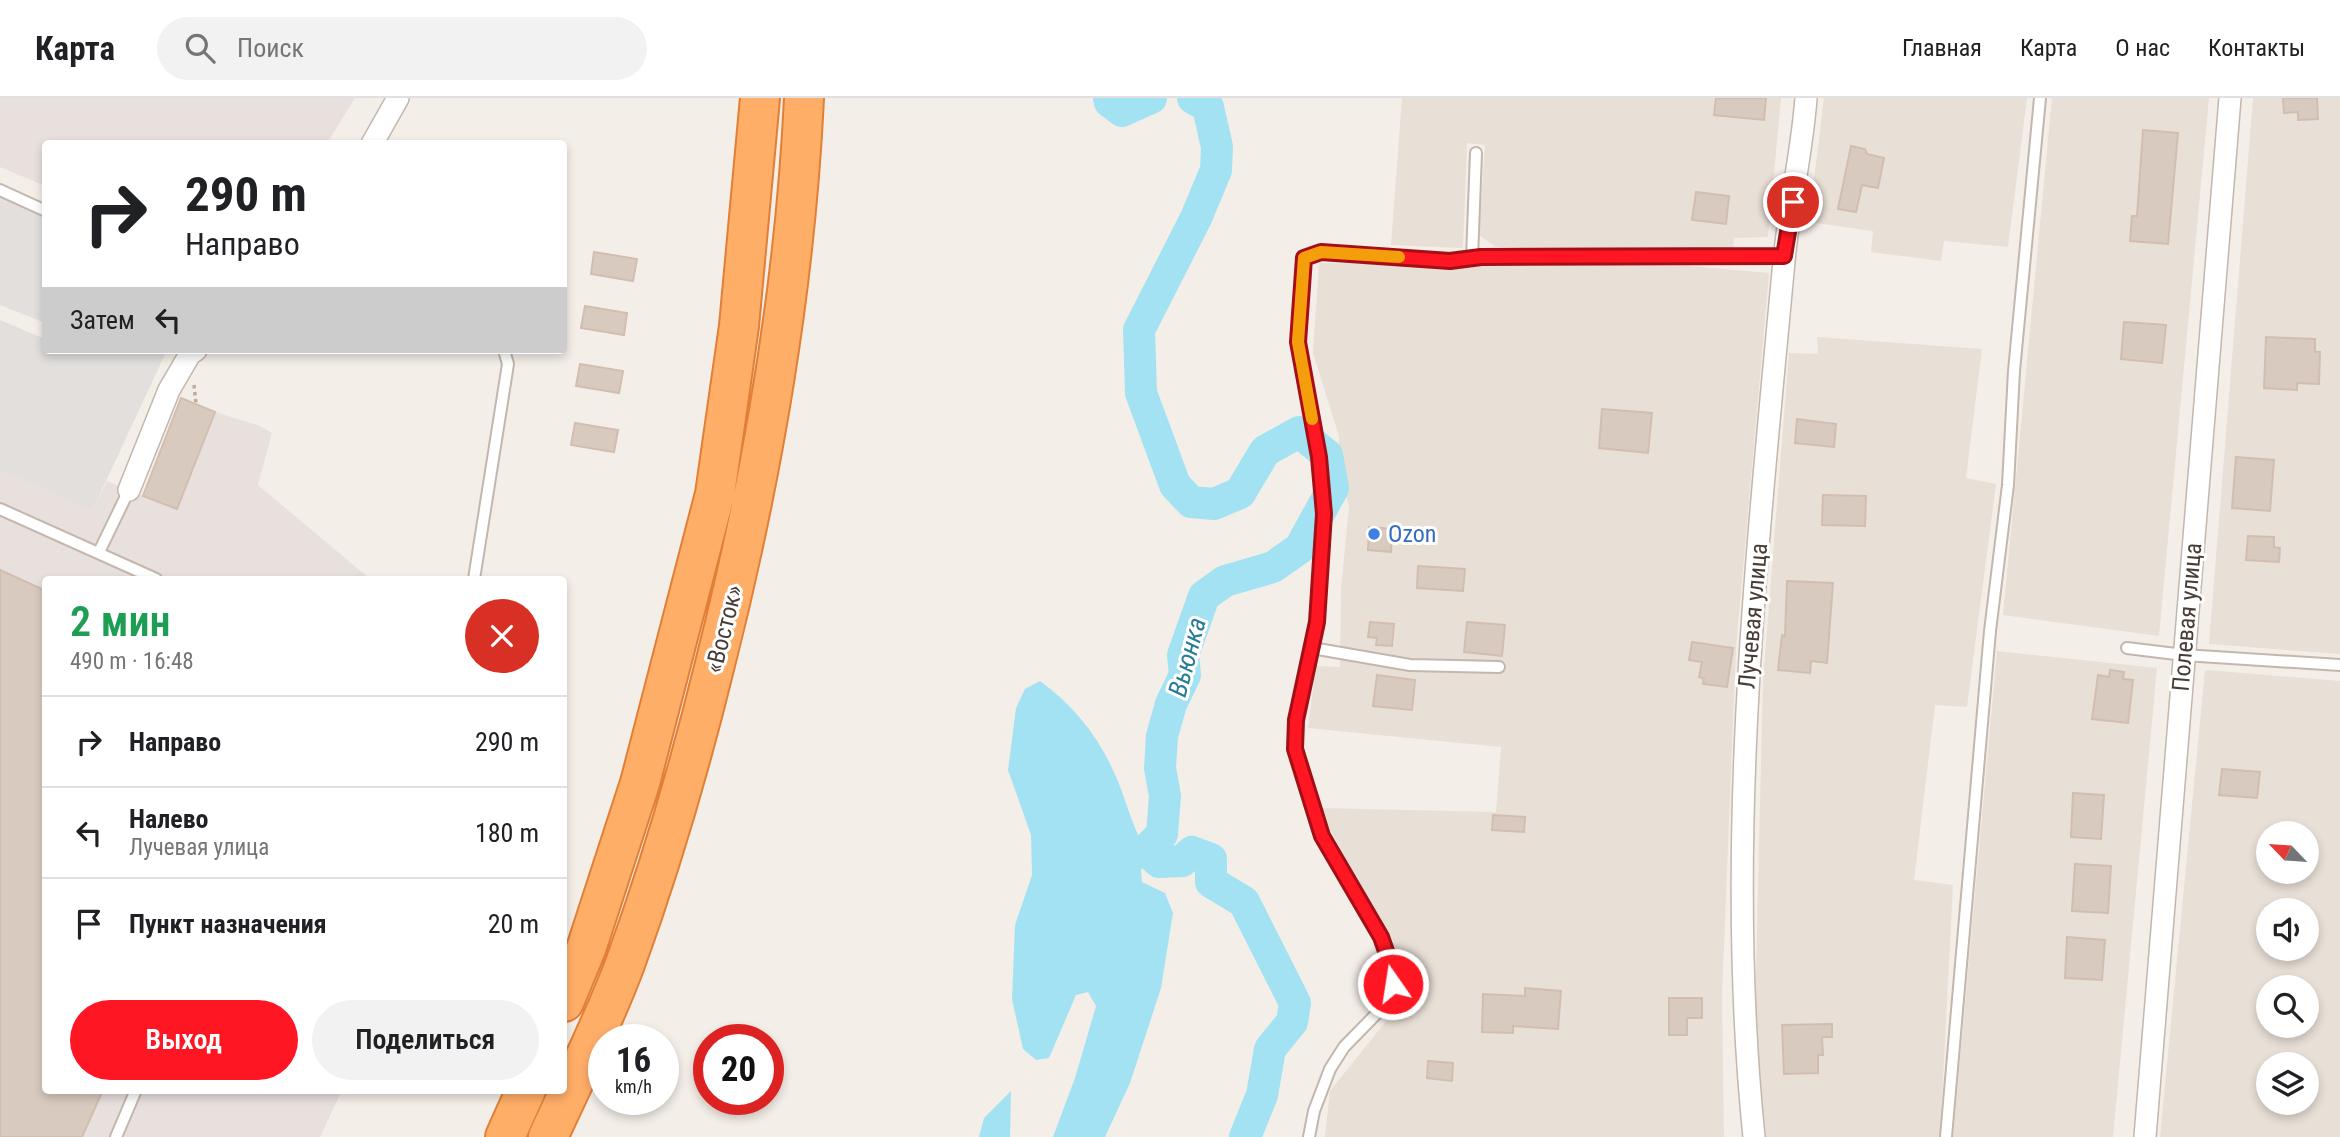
<!DOCTYPE html>
<html lang="ru">
<head>
<meta charset="utf-8">
<style>
  :root { --surface:#fff; --page:#f2f2f2; --text:#202124; --muted:#757577; --line:#e0e0e0; --accent:#fe1622 }
  body { margin:0; font-family:"Roboto Condensed",sans-serif; background:var(--page); color:var(--text); height:100vh; display:flex; flex-direction:column; font-size:26px; white-space:nowrap }
  * { box-sizing:border-box; margin:0 }
  p { font-size:23px; color:var(--muted) }
  .icon { flex:none; width:38px; height:38px; fill:none; stroke:currentColor; stroke-width:2; stroke-linecap:round; stroke-linejoin:round }
  .map { position:relative; flex:1; overflow:hidden }
  .panel { position:absolute; left:42px; top:478px; width:525px; height:518px; display:flex; flex-direction:column; background:var(--surface); border-radius:7px; box-shadow:0 4px 10px #0003 }
  .panel>* { flex:none }
  .hud { position:absolute; left:42px; top:42px; width:525px; height:214px; border-radius:7px; box-shadow:0 4px 10px #0003; background:#fff; color:var(--text); overflow:hidden }
  .needle { width:46px; rotate:295deg }
  .tools { position:absolute; left:2256px; top:723px; display:grid; gap:14px }
  .tools a { display:grid; place-items:center; width:63px; height:63px; border-radius:50%; background:var(--surface); box-shadow:0 4px 10px #0003; font-size:35px }
  .speed { position:absolute; left:588px; top:926px; display:flex; gap:14px; font-size:35px; font-weight:700; text-align:center }
  .speed>* { display:grid; place-content:center; width:91px; height:91px; border-radius:50%; background:var(--surface); box-shadow:0 4px 10px #0003; line-height:1 }
  .speed small { font-size:18px; font-weight:400 }
  .speed .limit { border:10px solid #d22; background:#fff; color:#111 }
  .pin { position:absolute; display:grid; place-items:center; width:60px; height:60px; color:#fff; margin:-30px; border:4px solid #fff; border-radius:50%; box-shadow:0 2px 7px #0007 }
  .me { position:absolute; width:77px; margin:-38px; rotate:347deg; stroke-linejoin:round; filter:drop-shadow(0 0 5px #0008) }
  .turn { display:flex; align-items:center; gap:24px; height:147px; padding:0 28px; font-size:32px }
  .turn .icon { width:91px; height:91px; stroke-width:2.5 }
  .turn b { display:block; font-size:49px; line-height:60px }
  .then { display:flex; align-items:center; height:66px; padding:0 28px; background:#0003; gap:14px; font-size:26px }
  .round { display:grid; place-items:center; flex:none; width:74px; height:74px; border-radius:37px; background:var(--page) }
  .headline { display:flex; align-items:center; justify-content:space-between; height:119px; padding:0 28px }
  h1 { font-size:42px; font-weight:600; line-height:52px; color:#1e9e55 }
  .action { display:flex; gap:14px; margin-top:auto; padding:14px 28px }
  .action a { flex:1; height:80px; border-radius:42px; background:var(--accent); color:#fff; font-size:28px; font-weight:600; line-height:80px; text-align:center }
  .action a+a { background:var(--page); color:var(--text) }
  ul { padding:0; list-style:none }
  li { display:flex; align-items:center; gap:21px; height:91px; padding:0 28px; border-top:2px solid var(--line) }
  li div { flex:1 }
  li b { display:block; font-size:26px }
  li em { font-style:normal }
  header { display:flex; align-items:center; gap:42px; box-sizing:border-box; height:98px; padding:0 35px; background:var(--surface); border-bottom:2px solid var(--line) }
  header strong { font-size:33px }
  nav { display:flex; gap:38px; margin-inline-start:auto; font-size:24px }
  .search { width:490px; height:63px; background:var(--page); display:flex; align-items:center; gap:18px; box-sizing:border-box; padding:0 24px; border-radius:38px; color:var(--muted); font-size:26px }
  .map>svg:first-child { display:block }
</style>
</head>
<body>
<header>
<strong>Карта</strong>
<div class="search"><svg class="icon" aria-label="search" viewBox="0 0 24 24"><circle cx="10" cy="10" r="6"/><path d="M15 15l6 6"/></svg>Поиск</div>
<nav><a>Главная</a><a>Карта</a><a>О нас</a><a>Контакты</a></nav>
</header>
<div class="map">
<svg width="2340" height="1039" viewBox="0 0 2340 1039">
  <rect width="100%" height="100%" fill="#f4eee8"/>
  <path fill="#e8dfd6" fill-rule="evenodd" d="M 1402,0 L 1781,0 L 1768,139 L 1734,140 L 1733,152 L 1496,149 L 1479,137 L 1485,47 L 1467,45 L 1463,150 L 1391,147 Z
    M 1824,0 L 2027,0 L 2008,149 L 1944,143 L 1941,163 L 1871,154 L 1873,133 L 1809,124 Z
    M 2052,0 L 2209,0 L 2159,538 L 2003,517 Z
    M 2253,0 L 2340,0 L 2340,556 L 2209,546 Z
    M 1319,165 L 1689,168 L 1769,175 L 1736,550 L 1722,897 L 1724,1039 L 1325,1039 L 1330,993 L 1383,927 L 1406,893 L 1405,872 L 1319,710 L 1496,714 L 1501,649 L 1308,630 L 1316,568 L 1340,569 L 1341,491 L 1349,409 L 1339,367 L 1339,338 L 1313,255 Z
    M 1817,239 L 1982,251 L 1966,380 L 1996,386 L 1967,609 L 1935,607 L 1914,782 L 1953,787 L 1940,1039 L 1762,1039 L 1755,917 L 1763,583 L 1789,255 L 1818,256 Z
    M 1997,553 L 2157,570 L 2113,1039 L 1953,1039 Z
    M 2205,572 L 2340,583 L 2340,1039 L 2160,1039 ZM 2268,735 L 2306,735 L 2306,774 L 2268,774 ZM 2268,812 L 2306,812 L 2306,850 L 2268,850 ZM 2268,889 L 2306,889 L 2306,928 L 2268,928 ZM 2268,966 L 2306,966 L 2306,1004 L 2268,1004 Z"/>
  <path fill="#e7e0dd" d="M 0,0 L 355,0 L 327,45 L 46,46 L 45,88 L 0,69 Z
    M 215,314 L 260,328 L 272,335 L 258,387 L 370,481 L 46,481 L 46,992 L 342,992 L 320,1039 L 0,1039 L 0,372 L 92,413 L 107,383 L 177,411 Z"/>
  <path fill="#e2dfdd" d="M 0,99 L 45,118 L 45,225 L 0,207 Z
    M 0,222 L 45,241 L 46,252 L 167,252 L 92,413 L 0,372 Z"/>
  <path fill="#a3e2f2" d="M 1040,583 C 1077,610 1102,643 1119,686 C 1128,709 1133,730 1146,752 L 1141,773 L 1142,784 L 1165,795 L 1173,815 L 1161,890 L 1130,985 L 1105,1039 L 1053,1039 L 1075,980 L 1096,908 L 1088,894 L 1076,897 L 1049,960 L 1036,962 L 1023,951 L 1012,901 L 1015,827 L 1032,777 L 1031,737 L 1008,672 L 1016,610 L 1025,591 Z
    M 1011,993 L 1010,1039 L 979,1039 L 984,1020 Z"/>
  <g fill="none" stroke-linecap="round" stroke-linejoin="round">
    <path stroke="#a3e2f2" stroke-width="32" d="M 1109,0 L 1110,4 L 1122,13 L 1151,0
      M 1193,0 L 1208,9 L 1217,49 L 1216,72 L 1196,120 L 1139,232 L 1141,295 L 1175,387 L 1191,404 L 1214,406 L 1240,395 L 1265,353 L 1299,334 L 1327,357 L 1333,390 L 1300,450 L 1273,469 L 1225,483 L 1204,498 L 1183,557 L 1185,577 L 1171,606 L 1162,638 L 1160,670 L 1165,698 L 1162,736 L 1146,752 L 1159,764 L 1182,763 L 1192,754 L 1211,761 L 1211,784 L 1244,804 L 1295,905 L 1292,924 L 1270,951 L 1262,997 L 1245,1039"/>
  </g>
  <path fill="#d9cac0" stroke="#d1beb0" stroke-width="2" d="M 1716,0 L 1766,0 L 1764,22 L 1714,17 Z
    M 2283,0 L 2317,0 L 2318,21 L 2298,22 L 2298,14 L 2284,15 Z
    M 2143,32 L 2178,35 L 2168,146 L 2130,143 L 2132,118 L 2137,118 Z
    M 1851,48 L 1865,51 L 1867,56 L 1884,60 L 1878,90 L 1862,87 L 1856,114 L 1838,111 Z
    M 1696,94 L 1729,98 L 1726,126 L 1692,122 Z
    M 594,154 L 637,161 L 633,183 L 591,176 Z
    M 585,208 L 627,215 L 624,237 L 581,230 Z
    M 2124,224 L 2166,227 L 2162,265 L 2121,261 Z
    M 2266,239 L 2315,241 L 2315,254 L 2320,254 L 2319,286 L 2297,285 L 2297,292 L 2264,290 Z
    M 580,266 L 623,273 L 619,295 L 576,288 Z
    M 181,300 L 215,314 L 177,411 L 143,398 Z
    M 1602,311 L 1652,315 L 1648,355 L 1599,350 Z
    M 1797,321 L 1836,326 L 1834,349 L 1795,345 Z
    M 575,325 L 618,332 L 614,354 L 571,347 Z
    M 2236,359 L 2274,362 L 2270,413 L 2232,410 Z
    M 1823,397 L 1866,398 L 1865,428 L 1822,427 Z
    M 1369,429 L 1392,431 L 1391,454 L 1368,452 Z
    M 2248,438 L 2274,439 L 2274,449 L 2280,450 L 2279,464 L 2246,462 Z
    M 1418,468 L 1465,471 L 1463,493 L 1417,490 Z
    M 0,472 L 46,493 L 46,992 L 103,992 L 82,1039 L 0,1039 Z
    M 1787,483 L 1833,485 L 1827,565 L 1811,563 L 1810,575 L 1778,572 L 1782,537 L 1785,538 Z
    M 1370,524 L 1394,526 L 1392,548 L 1376,547 L 1377,540 L 1368,539 Z
    M 1467,524 L 1505,527 L 1502,558 L 1464,554 Z
    M 1692,544 L 1733,550 L 1727,589 L 1703,586 L 1704,581 L 1699,579 L 1702,564 L 1689,562 Z
    M 2110,572 L 2124,574 L 2123,581 L 2133,582 L 2128,625 L 2092,621 L 2098,577 L 2109,579 Z
    M 1377,577 L 1415,582 L 1412,612 L 1373,608 Z
    M 2222,671 L 2260,674 L 2257,700 L 2219,697 Z
    M 2073,695 L 2104,697 L 2101,741 L 2071,739 Z
    M 1493,717 L 1525,719 L 1524,734 L 1492,732 Z
    M 2075,766 L 2111,768 L 2108,815 L 2072,813 Z
    M 2067,839 L 2105,842 L 2102,882 L 2065,880 Z
    M 1525,890 L 1561,893 L 1558,931 L 1513,928 L 1513,935 L 1482,934 L 1483,896 L 1525,898 Z
    M 1669,900 L 1702,900 L 1702,920 L 1687,920 L 1687,937 L 1669,937 Z
    M 1832,926 L 1832,939 L 1822,939 L 1823,957 L 1818,957 L 1818,975 L 1784,976 L 1782,927 Z
    M 1428,963 L 1453,965 L 1452,983 L 1427,980 Z"/>
  <g fill="none" stroke-linecap="round" stroke-linejoin="round">
    <defs>
      <path id="lane" d="M 0,92 L 46,113
        M 1472,160 L 1476,55
        M 0,411 L 156,481
        M 99,454 L 129,392
        M 474,481 L 508,266 L 504,252
        M 1312,550 L 1410,567 L 1499,569
        M 2127,550 L 2184,557 L 2340,567
        M 116,1039 L 136,992
        M 1309,1039 L 1314,1013 L 1330,971 L 1344,949 L 1386,906 L 1393,886 L 1392,870 L 1381,839 L 1322,738 L 1295,651 L 1296,622 L 1317,524 L 1324,416 L 1319,359 L 1298,244 L 1304,160 L 1321,154 L 1450,163 L 1481,159 L 1785,158
        M 1946,1039 L 1990,533 L 2008,387 L 2014,273 L 2040,0"/>
      <path id="street" d="M 372,46 L 398,0
        M 129,392 L 169,292 L 190,256 L 196,252
        M 1754,1039 C 1724,747 1757,454 1784,163 C 1789,108 1802,55 1806,0
        M 2145,1039 L 2230,0"/>
      <path id="highway" d="M 564,904 L 586,851 L 640,685 L 715,396 L 739,228 L 760,0
        M 505,1039 L 526,992
        M 548,1039 C 574,982 603,925 625,866 C 661,767 690,668 715,566 C 762,381 795,191 804,0"/>
    </defs>
    <use href="#lane" stroke="#c3b7ad" stroke-width="14"/>
    <use href="#street" stroke="#c3b7ad" stroke-width="24"/>
    <use href="#highway" stroke="#e17f36" stroke-width="42"/>
    <path stroke="#c2ac9b" stroke-width="3.5" stroke-dasharray="3.5 3.5" stroke-linecap="butt" d="M 194,287 L 196,306"/>
    <use href="#lane" stroke="#fff" stroke-width="10"/>
    <use href="#street" stroke="#fff" stroke-width="21"/>
    <use href="#highway" stroke="#ffae68" stroke-width="38"/>
  </g>
  <g fill="none" stroke-linecap="round" stroke-linejoin="round">
    <defs>
      <path id="route" d="M 1393,886 L 1392,870 L 1381,839 L 1322,738 L 1295,651 L 1296,622 L 1317,524 L 1324,416 L 1319,359 L 1298,244 L 1304,160 L 1321,154 L 1450,163 L 1481,159 L 1784,158 L 1793,104"/>
    </defs>
    <use href="#route" stroke="#a50e16" stroke-width="18"/>
    <use href="#route" stroke="#fe1622" stroke-width="12"/>
    <path stroke="#f59e0b" stroke-width="12" d="M 1312,321 L 1298,244 L 1304,160 L 1321,154 L 1399,159"/>
  </g>
  <circle fill="#3f7fe0" stroke="#fff" stroke-width="2.5" cx="1374" cy="436" r="7"/>
  <g text-anchor="middle" stroke-width="6" stroke-linejoin="round" paint-order="stroke">
    <g font-size="24" fill="#366cbe" stroke="#fff" text-anchor="start">
      <text x="1388" y="444">Ozon</text>
    </g>
    <g font-size="24" fill="#483d36" stroke="#fff">
      <text transform="translate(1753 518) rotate(-85)" y="8">Лучевая улица</text>
      <text transform="translate(2187 519) rotate(-85)" y="8">Полевая улица</text>
      <text transform="translate(724 531) rotate(-76)" y="8">«Восток»</text>
    </g>
    <g font-size="26" font-style="italic" fill="#277d95" stroke="#fff">
      <text transform="translate(1187 559) rotate(-75)" y="9">Вьюнка</text>
    </g>
  </g>
</svg>
<div class="tools">
<a><svg class="needle" viewBox="-14 -14 28 28"><path d="M0-13l5 13h-10z" fill="#e53935"/><path d="M0 13l5-13h-10z" fill="#757577"/></svg></a>
<a><svg class="icon" aria-label="sound" viewBox="0 0 24 24"><path d="M4 9h4l5-4v14l-5-4H4zM17 9q2 3 0 6"/></svg></a>
<a><svg class="icon" aria-label="search" viewBox="0 0 24 24"><circle cx="10" cy="10" r="6"/><path d="M15 15l6 6"/></svg></a>
<a><svg class="icon" aria-label="layers" viewBox="0 0 24 24"><path d="M12 4l9 5-9 5-9-5zM3 14l9 5 9-5"/></svg></a>
</div>
<div class="speed"><div>16<small>km/h</small></div><div class="limit">20</div></div>
<div class="pin" style="left:1793px;top:104px;background:#d93025"><svg class="icon" aria-label="arrive" viewBox="0 0 24 24"><path d="M6 21V4h12l-3 4 3 4H6"/></svg></div>
<svg class="me" style="left:1393px;top:886px" viewBox="-20 -20 40 40"><circle r="17" fill="#fe1622" stroke="#fff" stroke-width="3"/><path d="M0-11L8 9 0 5-8 9z" fill="#fff"/></svg>
<div class="hud">
<div class="turn"><svg class="icon" aria-label="right" viewBox="0 0 24 24"><path d="M7 20v-9h11M14 6l5 5-5 5"/></svg><div><b>290 m</b>Направо</div></div>
<div class="then">Затем<svg class="icon" aria-label="left" viewBox="0 0 24 24"><path d="M17 20v-9H6M10 6l-5 5 5 5"/></svg></div>
</div>
<section class="panel">
<div class="headline"><div><h1>2 мин</h1><p>490 m · 16:48</p></div><a class="round" style="background:#d93025;color:#fff"><svg class="icon" aria-label="close" viewBox="0 0 24 24"><path d="M6 6l12 12M18 6L6 18"/></svg></a></div>
<ul>
<li><svg class="icon" aria-label="right" viewBox="0 0 24 24"><path d="M7 20v-9h11M14 6l5 5-5 5"/></svg><div><b>Направо</b></div><em>290 m</em></li>
<li><svg class="icon" aria-label="left" viewBox="0 0 24 24"><path d="M17 20v-9H6M10 6l-5 5 5 5"/></svg><div><b>Налево</b><p>Лучевая улица</p></div><em>180 m</em></li>
<li><svg class="icon" aria-label="arrive" viewBox="0 0 24 24"><path d="M6 21V4h12l-3 4 3 4H6"/></svg><div><b>Пункт назначения</b></div><em>20 m</em></li>
</ul>
<div class="action"><a>Выход</a><a>Поделиться</a></div>
</section>
</div>
</body>
</html>
